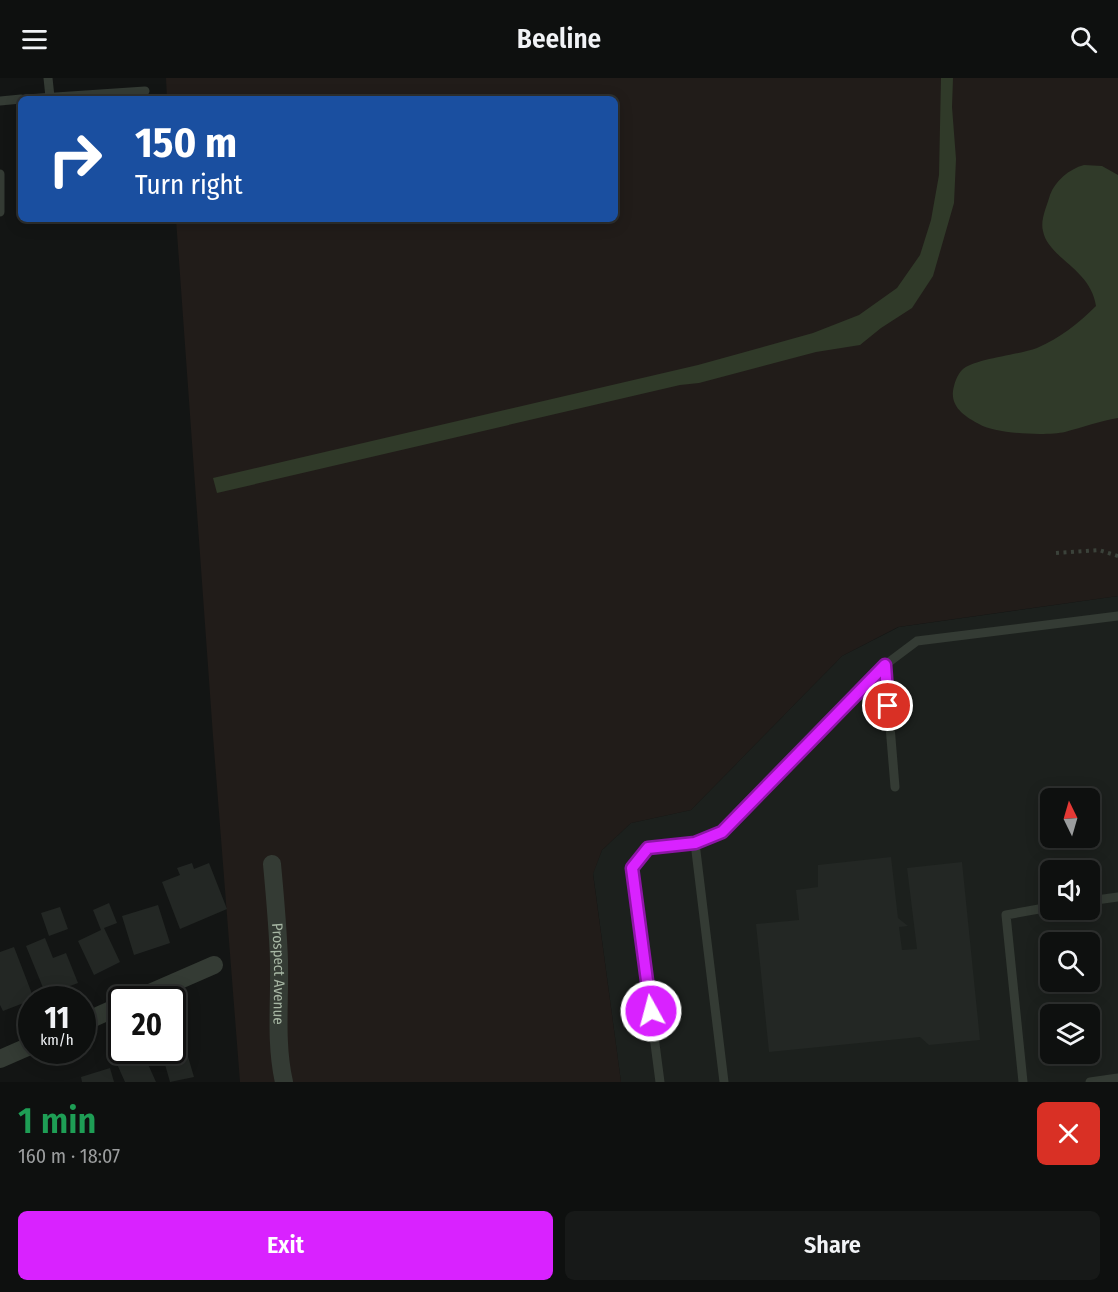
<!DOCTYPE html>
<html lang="en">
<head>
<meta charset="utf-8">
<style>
  :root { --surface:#0e100f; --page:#171918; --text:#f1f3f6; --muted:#9b9d9e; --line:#2e302f; --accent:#d922ff }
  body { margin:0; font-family:"Fira Sans Condensed",sans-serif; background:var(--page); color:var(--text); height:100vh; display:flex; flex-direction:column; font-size:22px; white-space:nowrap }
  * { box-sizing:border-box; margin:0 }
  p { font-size:20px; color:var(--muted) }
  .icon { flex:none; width:33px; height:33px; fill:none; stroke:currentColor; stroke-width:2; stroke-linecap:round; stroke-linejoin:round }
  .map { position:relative; height:1004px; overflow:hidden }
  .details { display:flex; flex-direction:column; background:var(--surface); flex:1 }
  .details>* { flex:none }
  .guide { position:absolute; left:18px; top:18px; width:600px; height:126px; border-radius:9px; box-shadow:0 3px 15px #0003,0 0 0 2px var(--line); background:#1a4fa0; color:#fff; overflow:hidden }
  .needle { width:39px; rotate:355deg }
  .buttons { position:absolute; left:1040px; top:710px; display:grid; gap:12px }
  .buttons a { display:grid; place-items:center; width:60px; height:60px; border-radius:9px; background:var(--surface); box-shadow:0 3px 15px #0003,0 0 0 2px var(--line); font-size:30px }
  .speed { position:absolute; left:18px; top:908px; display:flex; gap:12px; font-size:30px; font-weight:700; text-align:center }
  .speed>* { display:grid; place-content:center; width:78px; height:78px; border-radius:50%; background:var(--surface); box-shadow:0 3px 15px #0003,0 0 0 2px var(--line); line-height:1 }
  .speed small { font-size:15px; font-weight:400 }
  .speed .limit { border:3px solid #111; border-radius:9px; background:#fff; color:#111 }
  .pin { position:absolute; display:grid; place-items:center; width:51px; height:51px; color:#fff; margin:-26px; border:3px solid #fff; border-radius:50%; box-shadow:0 2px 6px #0007 }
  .me { position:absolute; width:66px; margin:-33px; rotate:353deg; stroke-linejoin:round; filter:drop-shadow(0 0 4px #0008) }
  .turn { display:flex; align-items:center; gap:21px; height:126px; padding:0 18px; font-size:27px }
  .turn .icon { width:78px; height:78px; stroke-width:2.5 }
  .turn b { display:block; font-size:42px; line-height:51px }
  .round { display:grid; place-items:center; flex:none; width:63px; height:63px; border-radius:9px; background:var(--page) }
  .summary { display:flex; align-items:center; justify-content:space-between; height:102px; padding:0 18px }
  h1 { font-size:36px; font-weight:600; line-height:45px; color:#1e9e55 }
  .action { display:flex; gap:12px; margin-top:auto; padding:12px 18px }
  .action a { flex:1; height:69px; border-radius:9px; background:var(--accent); color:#fff; font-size:24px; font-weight:600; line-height:69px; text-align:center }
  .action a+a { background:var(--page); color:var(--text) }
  header { display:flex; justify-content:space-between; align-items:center; height:78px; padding:0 18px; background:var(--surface); font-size:27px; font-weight:600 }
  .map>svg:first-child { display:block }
</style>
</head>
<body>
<header><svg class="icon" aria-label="menu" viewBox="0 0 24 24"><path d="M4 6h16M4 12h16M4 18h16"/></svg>Beeline<svg class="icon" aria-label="search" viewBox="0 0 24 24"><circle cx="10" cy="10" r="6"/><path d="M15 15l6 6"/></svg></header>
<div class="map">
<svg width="1118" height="1004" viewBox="0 0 1118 1004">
  <rect width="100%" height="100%" fill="#131514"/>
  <path fill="#1c201d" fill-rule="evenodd" d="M 1118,518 L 1118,1004 L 621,1004 L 593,795 L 602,772 L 631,745 L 691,732 L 842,578 L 899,549 ZM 1050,720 L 1089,720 L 1089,759 L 1050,759 ZM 1050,792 L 1089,792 L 1089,831 L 1050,831 ZM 1050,864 L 1089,864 L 1089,903 L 1050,903 ZM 1050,936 L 1089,936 L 1089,975 L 1050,975 Z"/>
  <path fill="#211c19" d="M 166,0 L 1118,0 L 1118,518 L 898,549 L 842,578 L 691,732 L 631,745 L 602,772 L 593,796 L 621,1004 L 240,1004 L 213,658 L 176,141 L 615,141 L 615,21 L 167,21 Z"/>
  <path fill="#303a29" d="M 941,0 L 953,0 L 952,29 L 956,81 L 954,125 L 933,198 L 912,230 L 881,250 L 860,267 L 816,274 L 699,305 L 680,307 L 217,415 L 213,400 L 698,287 L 813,255 L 859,237 L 897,210 L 920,177 L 931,142 L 939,97 Z
    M 1084,87 L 1102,88 L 1118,97 L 1118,340 C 1100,343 1083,349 1065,354 C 1046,358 995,356 979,346 C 966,339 951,330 953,313 C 954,306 957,297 962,292 C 973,281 1019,277 1037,270 C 1060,260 1078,246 1096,228 C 1091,191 1048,180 1043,153 C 1040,142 1047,128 1050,117 C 1055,103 1069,91 1084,87 Z"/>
  <path fill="#232724" d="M 891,779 L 898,840 L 908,848 L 899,849 L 902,872 L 917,871 L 907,790 L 962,784 L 980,962 L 929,967 L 920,959 L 769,974 L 756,846 L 799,842 L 796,812 L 818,809 L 818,787 Z
    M 192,785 L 194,791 L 209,785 L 227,831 L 180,851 L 162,804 L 180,797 L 177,790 Z
    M 109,825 L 117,845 L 104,850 L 120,884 L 94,897 L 78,863 L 101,852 L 93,832 Z
    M 158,827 L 170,865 L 134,877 L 122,838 Z
    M 60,829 L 68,851 L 49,858 L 41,835 Z
    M 45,860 L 53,880 L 66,875 L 78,905 L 46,917 L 26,868 Z
    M 14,869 L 34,921 L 3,933 L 0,927 L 0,874 Z
    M 181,955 L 194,999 L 170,1004 L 161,972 L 172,972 L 172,958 Z
    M 143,975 L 156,1004 L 125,1004 L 117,986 Z
    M 110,990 L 114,1004 L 82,1004 L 81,999 Z"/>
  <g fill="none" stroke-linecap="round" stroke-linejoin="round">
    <path stroke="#3b423a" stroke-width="4" stroke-dasharray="3 4.5" stroke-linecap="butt" d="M 1056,475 L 1099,472 L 1118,478"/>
    <path stroke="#343b34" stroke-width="9" d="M 48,0 L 50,19
      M 26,21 L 145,13
      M 0,23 L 21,21
      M 0,96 L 0,134
      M 885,587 L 895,709
      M 695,765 L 724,1004
      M 1089,823 L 1118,819
      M 660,1004 L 632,790 L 648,770 L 695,765 L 722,754 L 885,587 L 917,563 L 1118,538
      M 1023,1004 L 1006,837 L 1050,829
      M 1090,1004 L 1118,1000"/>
    <g stroke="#343b34" stroke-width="18">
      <path id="s1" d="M 272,786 C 275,818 278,851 279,883 C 280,923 275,965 284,1004"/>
      <path d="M 136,921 L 214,887"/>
      <path d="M 82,945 L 122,927"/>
      <path d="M 0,981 L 32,967"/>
    </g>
  </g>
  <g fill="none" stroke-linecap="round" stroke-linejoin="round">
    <defs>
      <path id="route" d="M 651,933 L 632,790 L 648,770 L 695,765 L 722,754 L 885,587 L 888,628"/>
    </defs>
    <use href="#route" stroke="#8d16a6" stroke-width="15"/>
    <use href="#route" stroke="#d922ff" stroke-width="10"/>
  </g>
  <g text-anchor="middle" stroke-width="6" stroke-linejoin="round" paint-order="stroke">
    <g font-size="15" fill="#a7b7a4" stroke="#0e100f">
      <text dy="5" stroke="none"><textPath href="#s1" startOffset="110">Prospect Avenue</textPath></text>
    </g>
  </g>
</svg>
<div class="buttons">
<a><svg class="needle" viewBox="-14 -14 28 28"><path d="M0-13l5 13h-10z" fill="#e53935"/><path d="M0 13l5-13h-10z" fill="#9b9d9e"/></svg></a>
<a><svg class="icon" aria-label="sound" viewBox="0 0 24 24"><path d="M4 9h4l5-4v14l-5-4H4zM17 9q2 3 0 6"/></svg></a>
<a><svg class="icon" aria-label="search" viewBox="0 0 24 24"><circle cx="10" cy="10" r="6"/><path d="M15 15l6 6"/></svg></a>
<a><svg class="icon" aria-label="layers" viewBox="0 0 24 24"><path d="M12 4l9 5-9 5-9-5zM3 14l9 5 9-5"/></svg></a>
</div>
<div class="speed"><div>11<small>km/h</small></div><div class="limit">20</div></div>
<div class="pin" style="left:888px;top:628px;background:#d93025"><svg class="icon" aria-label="arrive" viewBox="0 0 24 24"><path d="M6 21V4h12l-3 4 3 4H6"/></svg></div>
<svg class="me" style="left:651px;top:933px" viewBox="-20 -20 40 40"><circle r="17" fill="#d922ff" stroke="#fff" stroke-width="3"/><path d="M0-11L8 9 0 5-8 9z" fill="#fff"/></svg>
<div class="guide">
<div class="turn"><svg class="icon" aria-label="right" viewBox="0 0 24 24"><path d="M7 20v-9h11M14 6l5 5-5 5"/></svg><div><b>150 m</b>Turn right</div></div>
</div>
</div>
<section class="details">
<div class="summary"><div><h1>1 min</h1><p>160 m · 18:07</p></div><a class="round" style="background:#d93025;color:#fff"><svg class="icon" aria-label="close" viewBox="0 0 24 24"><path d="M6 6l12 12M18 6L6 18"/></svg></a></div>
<div class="action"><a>Exit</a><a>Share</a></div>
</section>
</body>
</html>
